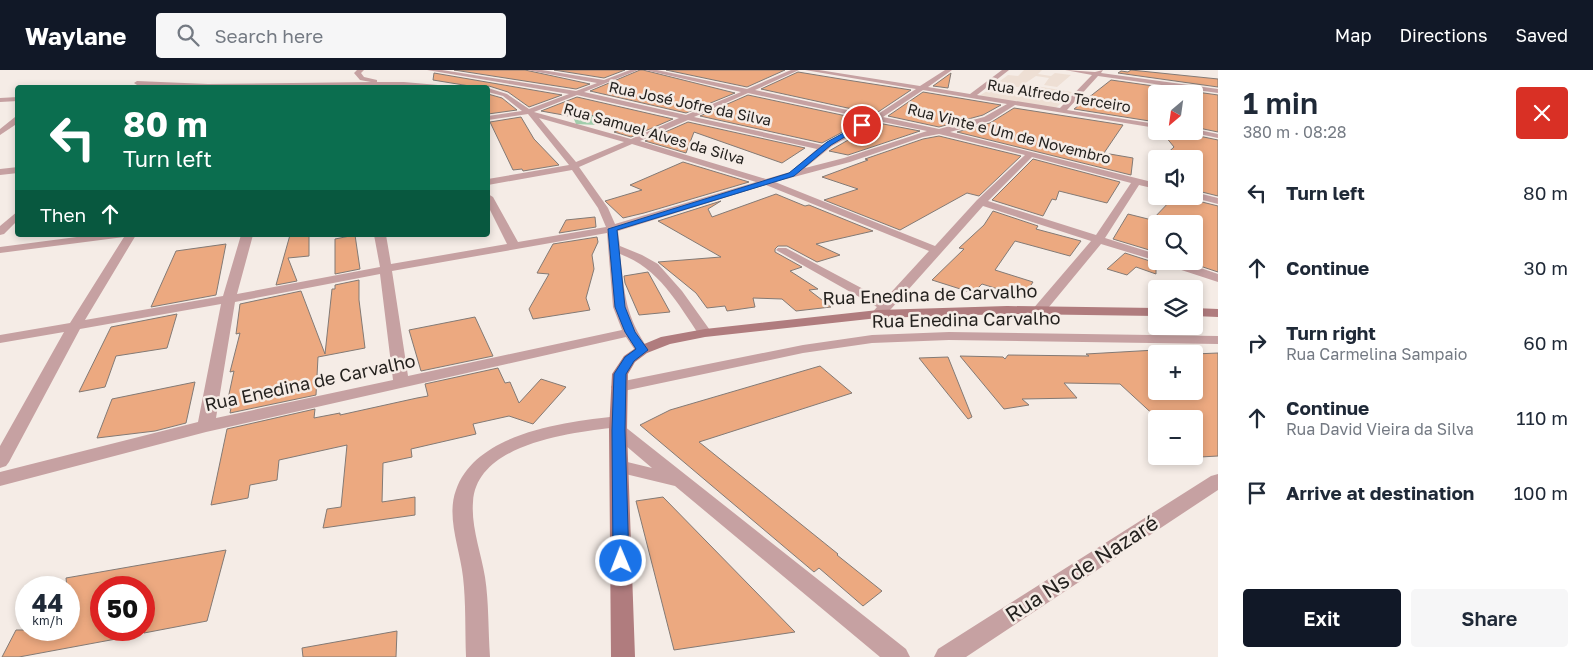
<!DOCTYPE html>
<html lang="en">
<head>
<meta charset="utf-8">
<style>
  :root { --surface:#fff; --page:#f6f6f7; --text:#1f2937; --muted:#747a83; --accent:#111827 }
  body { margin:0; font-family:"Golos Text",sans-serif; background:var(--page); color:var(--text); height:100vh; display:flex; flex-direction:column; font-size:19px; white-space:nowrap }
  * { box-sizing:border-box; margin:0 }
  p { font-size:16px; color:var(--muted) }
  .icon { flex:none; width:28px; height:28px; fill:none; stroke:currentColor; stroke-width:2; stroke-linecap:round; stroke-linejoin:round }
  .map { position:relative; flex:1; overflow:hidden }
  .side { display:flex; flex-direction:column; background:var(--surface); width:375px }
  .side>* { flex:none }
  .hud { position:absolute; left:15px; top:15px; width:475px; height:152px; border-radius:5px; box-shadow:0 2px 8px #0003; background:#0b6e4f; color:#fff; overflow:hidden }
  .needle { width:32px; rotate:209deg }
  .buttons { position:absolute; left:1148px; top:15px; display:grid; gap:10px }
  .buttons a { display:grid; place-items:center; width:55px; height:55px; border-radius:5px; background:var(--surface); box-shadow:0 2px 8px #0003; font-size:25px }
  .speed { position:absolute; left:15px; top:506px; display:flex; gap:10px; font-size:25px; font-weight:700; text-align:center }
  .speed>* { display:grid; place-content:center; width:65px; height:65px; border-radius:50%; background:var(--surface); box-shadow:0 2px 8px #0003; line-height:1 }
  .speed small { font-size:12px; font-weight:400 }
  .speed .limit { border:8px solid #d22; background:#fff; color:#111 }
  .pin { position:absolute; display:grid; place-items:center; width:42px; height:42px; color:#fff; margin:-21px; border:2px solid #fff; border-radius:50%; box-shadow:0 1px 5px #0007 }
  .me { position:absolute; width:55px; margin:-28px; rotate:359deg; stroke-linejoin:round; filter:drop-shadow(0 0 4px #0008) }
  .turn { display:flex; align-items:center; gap:18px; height:105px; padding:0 25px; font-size:22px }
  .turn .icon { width:65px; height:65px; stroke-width:2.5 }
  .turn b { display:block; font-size:35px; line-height:42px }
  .then { display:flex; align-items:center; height:48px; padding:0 25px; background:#0003; gap:10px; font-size:19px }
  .round { display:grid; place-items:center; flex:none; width:52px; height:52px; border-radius:5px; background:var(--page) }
  .head { display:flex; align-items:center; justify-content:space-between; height:85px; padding:0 25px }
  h1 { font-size:30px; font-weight:600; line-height:38px }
  .primary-button { display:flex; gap:10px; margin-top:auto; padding:10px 25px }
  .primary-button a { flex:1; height:58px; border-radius:5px; background:var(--accent); color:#fff; font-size:20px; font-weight:600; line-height:58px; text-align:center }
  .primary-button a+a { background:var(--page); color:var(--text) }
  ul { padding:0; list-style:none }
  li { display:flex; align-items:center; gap:15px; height:75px; padding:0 25px }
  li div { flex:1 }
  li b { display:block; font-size:19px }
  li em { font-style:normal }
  header { display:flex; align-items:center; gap:30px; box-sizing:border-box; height:70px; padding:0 25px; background:var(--accent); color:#fff }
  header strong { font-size:24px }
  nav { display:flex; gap:28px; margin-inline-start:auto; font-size:18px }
  .search { width:350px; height:45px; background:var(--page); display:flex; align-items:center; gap:12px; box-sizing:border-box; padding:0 18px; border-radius:5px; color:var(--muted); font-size:19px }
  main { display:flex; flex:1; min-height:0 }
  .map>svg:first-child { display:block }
</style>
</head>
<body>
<header>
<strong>Waylane</strong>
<div class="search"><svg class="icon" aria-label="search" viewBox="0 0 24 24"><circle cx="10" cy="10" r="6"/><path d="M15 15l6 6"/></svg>Search here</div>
<nav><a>Map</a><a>Directions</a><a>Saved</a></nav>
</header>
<main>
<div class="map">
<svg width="1218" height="587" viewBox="0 0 1218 587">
  <rect width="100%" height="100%" fill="#f5ece6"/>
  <path fill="#eedfd4" d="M 1024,0 L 1042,0 L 1038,4 L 1051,6 L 1055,3 L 1071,5 L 1057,17 L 1044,15 L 1049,8 L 1036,6 L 1024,14 L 1072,22 L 1056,38 L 979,26 L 987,21 L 1045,30 L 1052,22 L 996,14 L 1008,5 L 1018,6 Z"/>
  <path fill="#a2cdac" d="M 596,43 L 599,48 L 614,49 L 621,53 L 618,56 L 576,54 L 573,47 Z"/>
  <path fill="#eca980" stroke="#837a75" d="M 454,0 L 525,0 L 590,14 L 576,19 Z
    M 554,0 L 625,0 L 604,8 Z
    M 640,0 L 643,0 L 735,23 L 686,43 L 590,21 Z
    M 666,0 L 785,0 L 747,17 Z
    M 1131,0 L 1218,9 L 1218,17 L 1118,3 L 1121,1 L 1128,2 Z
    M 798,2 L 847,10 L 911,20 L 875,44 L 761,19 Z
    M 434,3 L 562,25 L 529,37 L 508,22 L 489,16 L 482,18 L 433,10 Z
    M 951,3 L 948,18 L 933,16 Z
    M 1111,10 L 1218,25 L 1218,62 L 1194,57 L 1194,24 L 1156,24 L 1156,52 L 1074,39 Z
    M 923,22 L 1001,35 L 983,45 L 939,57 L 888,46 Z
    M 488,24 L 502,28 L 517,40 L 488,44 Z
    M 748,25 L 865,50 L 822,73 L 700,46 Z
    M 577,27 L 673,49 L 631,67 L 614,62 L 631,55 L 579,42 L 569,46 L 541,41 Z
    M 1014,38 L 1123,55 L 1104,83 L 1133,88 L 1131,105 L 957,62 L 990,53 Z
    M 521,47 L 534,69 L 559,95 L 523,101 L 522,99 L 513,100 L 490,52 Z
    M 688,52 L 805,78 L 782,93 L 694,62 L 686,83 L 645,71 Z
    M 878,53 L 920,61 L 848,85 L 829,81 Z
    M 1161,61 L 1180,61 L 1194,67 L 1194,65 L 1218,70 L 1218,126 L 1194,120 L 1194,89 L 1161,89 L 1174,77 Z
    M 939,66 L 1021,86 L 979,126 L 967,123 L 900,160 L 824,130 L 858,119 L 822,107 L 868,90 L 865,89 L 923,69 Z
    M 1033,89 L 1120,112 L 1107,133 L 1059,121 L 1056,130 L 1052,129 L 1043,146 L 992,130 Z
    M 683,92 L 749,112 L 644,143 L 623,148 L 605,131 L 642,120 L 630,115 Z
    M 776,124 L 805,136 L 809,135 L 873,161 L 816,174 L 840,185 L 817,192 L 787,176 L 778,176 L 775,179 L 775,182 L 802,197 L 790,201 L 818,219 L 809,220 L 831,237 L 796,241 L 782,229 L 753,228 L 755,237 L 727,241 L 725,236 L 707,238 L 696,223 L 658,192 L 721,187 L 658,151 L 721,131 L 708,139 L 712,147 Z
    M 1173,128 L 1194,133 L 1194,130 L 1218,136 L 1218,202 L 1194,194 L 1194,154 L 1156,154 L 1156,182 L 1113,169 L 1128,144 L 1152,150 Z
    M 993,141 L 1038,156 L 1036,159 L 1081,171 L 1070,186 L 1015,171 L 995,200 L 1033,212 L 1023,227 L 982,214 L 973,223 L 932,210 L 964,179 L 959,178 L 984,155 Z
    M 595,147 L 596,157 L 559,163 L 566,150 Z
    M 290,165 L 309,165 L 309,186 L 288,188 L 297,211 L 276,215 Z
    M 355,165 L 360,199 L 335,204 L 335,169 Z
    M 597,167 L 598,172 L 592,185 L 594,199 L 586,228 L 590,240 L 533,249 L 529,239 L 549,204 L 537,203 L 553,174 Z
    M 226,174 L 216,225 L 151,237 L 176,181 Z
    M 1125,183 L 1156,193 L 1156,204 L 1136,197 L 1127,205 L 1107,199 Z
    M 648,202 L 670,242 L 639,245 L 625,213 L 624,206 Z
    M 359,210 L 359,230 L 365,278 L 318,287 L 316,325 L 230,343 L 231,338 L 226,338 L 234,301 L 230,302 L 240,263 L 236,264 L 240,234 L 301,221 L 325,284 L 332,219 L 335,219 L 335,215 Z
    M 177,244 L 167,278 L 116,286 L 105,317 L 79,322 L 111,257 Z
    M 475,247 L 493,286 L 421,301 L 409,260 Z
    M 1156,280 L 1156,329 L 1194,327 L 1194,284 L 1218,283 L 1218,386 L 1200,387 L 1194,381 L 1194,349 L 1158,349 L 1120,314 L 1064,313 L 1077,328 L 1022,329 L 1029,335 L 1004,339 L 960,286 L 1003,287 L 1005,289 L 1008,285 L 1089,286 L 1086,284 Z
    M 948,287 L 972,347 L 968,349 L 919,288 Z
    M 820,296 L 852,323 L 699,372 L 838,484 L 837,485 L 882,521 L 863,536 L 819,498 L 814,502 L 640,355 L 670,340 Z
    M 498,298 L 505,313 L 510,312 L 519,333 L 541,309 L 566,317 L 533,354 L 509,346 L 473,354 L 476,364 L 411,379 L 412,387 L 383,393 L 382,432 L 415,427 L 415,445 L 323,458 L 327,439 L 341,437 L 347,375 L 279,390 L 277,410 L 250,415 L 248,428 L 211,435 L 227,359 L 315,339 L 314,348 L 340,343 L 340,345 L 417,328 L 428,326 L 425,314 Z
    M 195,312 L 186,353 L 155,361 L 97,368 L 112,329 Z
    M 663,427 L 795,562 L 674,580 L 636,431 Z
    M 226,480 L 207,551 L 144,563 L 144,518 L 101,518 L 101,560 L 115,560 L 116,569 L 19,587 L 2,587 L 16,560 L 69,560 L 69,518 L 67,518 L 66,508 Z
    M 397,561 L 396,587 L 303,587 L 302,578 Z"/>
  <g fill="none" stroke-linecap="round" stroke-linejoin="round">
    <path fill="#c6a1a2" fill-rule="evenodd" d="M 357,0 L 364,0 L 361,3 L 364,7 L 377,10 L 377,12 L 404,12 L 472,18 L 404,16 L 197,18 L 137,15 L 134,13 L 137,11 L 208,14 L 371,12 L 360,10 L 354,3 Z
      M 427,0 L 442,0 L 576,21 L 597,13 L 527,0 L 542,0 L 604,10 L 630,0 L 638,0 L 584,22 L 686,45 L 741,22 L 645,0 L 657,0 L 747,19 L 791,0 L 799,0 L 755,20 L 875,46 L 916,19 L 805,0 L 819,0 L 920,16 L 945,0 L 952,0 L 928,17 L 970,24 L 1002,0 L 1009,0 L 977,25 L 1060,38 L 1092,5 L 1065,0 L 1095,2 L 1103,0 L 1101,3 L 1218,19 L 1218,23 L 1098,6 L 1067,40 L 1156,54 L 1156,58 L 1015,35 L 990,51 L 950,62 L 1156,113 L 1156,119 L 1139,115 L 1105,168 L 1156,184 L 1157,191 L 1101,174 L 1044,243 L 1034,243 L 1032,240 L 1091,171 L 983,136 L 891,239 L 883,247 L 878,248 L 871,244 L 877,237 L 776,180 L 778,178 L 786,178 L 884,230 L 929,181 L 766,115 L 618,161 L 620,176 L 642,185 L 658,194 L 682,221 L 712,263 L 710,266 L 700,266 C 678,234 659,198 620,184 C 625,226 625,245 649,280 L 647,283 L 637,283 L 626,267 L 206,362 L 0,416 L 0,402 L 198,352 L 221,234 L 80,259 L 9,392 L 6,396 L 0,398 L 0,376 L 64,262 L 0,273 L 0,265 L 70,253 L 124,167 L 0,183 L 0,177 L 92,165 L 136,165 L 85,250 L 223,226 L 241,165 L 253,165 L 237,224 L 380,197 L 374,165 L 386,165 L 391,194 L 507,174 L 488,136 L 488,124 L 493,127 L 518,172 L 606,157 L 598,138 L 572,100 L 488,115 L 488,109 L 569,95 L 528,44 L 488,50 L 488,46 L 522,41 L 503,26 L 488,22 L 488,18 L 507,24 L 529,39 L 569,24 ZM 923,20 L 1007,34 L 984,47 L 939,59 L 883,47 ZM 748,23 L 870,49 L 822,75 L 694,47 ZM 577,25 L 679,48 L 631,69 L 534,42 ZM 539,48 L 624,72 L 576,92 ZM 688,50 L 817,79 L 790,102 L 766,109 L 640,71 ZM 878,51 L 927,61 L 844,88 L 805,98 L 832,76 ZM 939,64 L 1025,85 L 977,130 L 935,176 L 775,112 L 850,92 L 923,67 ZM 632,74 L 756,112 L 615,154 L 608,138 L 579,97 ZM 1032,87 L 1131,113 L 1096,165 L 988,131 ZM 607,163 L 613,237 L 622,260 L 408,306 L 392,201 ZM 380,204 L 393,310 L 216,348 L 235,232 Z
      M 18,27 L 18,31 L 0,32 L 0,28 Z
      M 15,47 L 18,47 L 18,53 L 0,65 L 0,59 Z
      M 1194,59 L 1218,64 L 1218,68 L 1185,61 L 1194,61 Z
      M 18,97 L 18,103 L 0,105 L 0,99 Z
      M 1194,122 L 1218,128 L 1218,134 L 1191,127 L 1194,126 Z
      M 18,141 L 18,150 L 4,164 L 0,165 L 0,156 Z
      M 1161,191 L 1180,191 L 1218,204 L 1218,212 L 1163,194 Z
      M 949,262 L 1218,266 L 1218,274 L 949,270 L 872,273 L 803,283 L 619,322 L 613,320 L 611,317 L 613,314 L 619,312 L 803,275 L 872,265 Z
      M 618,346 L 624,348 L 626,352 L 624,356 L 906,579 L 910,587 L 880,587 L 675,416 L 613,401 L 610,396 L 613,391 L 619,390 L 652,398 L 612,364 L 611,358 C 567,363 476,375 473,432 C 471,457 481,482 485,507 C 489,533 488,560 490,587 L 466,587 C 465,560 466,533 463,507 C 460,479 446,447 456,420 C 476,362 566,352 618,346 Z
      M 1218,404 L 1218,420 L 966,587 L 934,587 L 938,579 L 1211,406 Z"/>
    <path fill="#b07c7e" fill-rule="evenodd" d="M 1007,236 L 1156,238 L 1156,246 L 1007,244 L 878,248 L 705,267 L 670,274 L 647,283 L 635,292 L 628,304 L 627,360 L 635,587 L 611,587 L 609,360 L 612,304 L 624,286 L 637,277 L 661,267 L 705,259 L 878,240 Z
      M 1194,238 L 1218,239 L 1218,247 L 1194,246 Z"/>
  </g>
  <path fill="#1a73e8" stroke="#114b97" d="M 860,54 L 865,55 L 831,75 L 794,106 L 617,160 L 625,237 L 635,262 L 648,280 L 634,291 L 626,304 L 625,360 L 629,491 L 627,496 L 621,498 L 615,496 L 613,491 L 612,360 L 614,304 L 625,287 L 636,279 L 625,262 L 615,237 L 608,159 L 789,103 L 827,72 Z"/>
  <g text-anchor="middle" stroke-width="5" stroke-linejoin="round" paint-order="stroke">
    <g font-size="15" fill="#25221f" stroke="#f5ece6">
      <text transform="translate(1059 26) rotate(9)" y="5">Rua Alfredo Terceiro</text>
      <text transform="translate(690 34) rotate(12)" y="5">Rua José Jofre da Silva</text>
      <text transform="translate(654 64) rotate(16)" y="5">Rua Samuel Alves da Silva</text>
      <text transform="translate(1009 64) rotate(14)" y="5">Rua Vinte e Um de Novembro</text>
    </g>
    <g font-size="18" fill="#25221f" stroke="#f5ece6">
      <text transform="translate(930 225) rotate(-2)" y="6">Rua Enedina de Carvalho</text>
      <text transform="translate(966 250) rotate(-1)" y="6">Rua Enedina Carvalho</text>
      <text transform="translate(310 313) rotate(-12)" y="6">Rua Enedina de Carvalho</text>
    </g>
    <g font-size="21" fill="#25221f" stroke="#f5ece6">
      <text transform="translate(1082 499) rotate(-33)" y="7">Rua Ns de Nazaré</text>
    </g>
  </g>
</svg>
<div class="buttons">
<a><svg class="needle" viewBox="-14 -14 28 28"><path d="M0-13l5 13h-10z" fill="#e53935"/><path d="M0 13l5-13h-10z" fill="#747a83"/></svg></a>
<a><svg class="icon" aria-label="sound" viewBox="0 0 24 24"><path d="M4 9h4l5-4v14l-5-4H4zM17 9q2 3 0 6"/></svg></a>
<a><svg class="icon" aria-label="search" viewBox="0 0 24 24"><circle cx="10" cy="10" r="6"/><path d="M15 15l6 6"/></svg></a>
<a><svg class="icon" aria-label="layers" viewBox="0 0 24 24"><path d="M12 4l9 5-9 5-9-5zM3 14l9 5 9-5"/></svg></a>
<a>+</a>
<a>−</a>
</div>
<div class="speed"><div>44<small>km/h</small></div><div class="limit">50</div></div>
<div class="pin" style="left:862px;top:55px;background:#d93025"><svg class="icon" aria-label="arrive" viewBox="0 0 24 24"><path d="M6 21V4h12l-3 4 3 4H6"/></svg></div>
<svg class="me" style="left:621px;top:491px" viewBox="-20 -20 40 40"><circle r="17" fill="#1a73e8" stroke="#fff" stroke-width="3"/><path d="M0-11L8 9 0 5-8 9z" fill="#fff"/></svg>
<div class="hud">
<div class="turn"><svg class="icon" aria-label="left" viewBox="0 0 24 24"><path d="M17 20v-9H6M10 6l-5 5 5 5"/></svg><div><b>80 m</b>Turn left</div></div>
<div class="then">Then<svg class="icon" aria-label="ahead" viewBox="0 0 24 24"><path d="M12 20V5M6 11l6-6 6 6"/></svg></div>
</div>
</div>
<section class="side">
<div class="head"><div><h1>1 min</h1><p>380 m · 08:28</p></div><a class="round" style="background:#d93025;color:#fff"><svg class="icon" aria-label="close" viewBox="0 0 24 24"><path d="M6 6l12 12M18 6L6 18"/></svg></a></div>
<ul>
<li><svg class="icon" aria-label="left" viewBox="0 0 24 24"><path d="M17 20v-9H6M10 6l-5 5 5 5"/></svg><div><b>Turn left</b></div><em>80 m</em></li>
<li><svg class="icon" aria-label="ahead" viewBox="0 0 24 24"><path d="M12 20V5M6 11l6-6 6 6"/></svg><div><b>Continue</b></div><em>30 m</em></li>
<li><svg class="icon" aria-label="right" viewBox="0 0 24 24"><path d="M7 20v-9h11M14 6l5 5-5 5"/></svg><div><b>Turn right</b><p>Rua Carmelina Sampaio</p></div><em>60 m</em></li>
<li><svg class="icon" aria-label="ahead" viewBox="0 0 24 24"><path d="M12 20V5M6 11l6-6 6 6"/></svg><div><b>Continue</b><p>Rua David Vieira da Silva</p></div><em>110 m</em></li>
<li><svg class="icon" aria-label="arrive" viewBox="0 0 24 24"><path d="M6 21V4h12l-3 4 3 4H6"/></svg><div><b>Arrive at destination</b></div><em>100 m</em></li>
</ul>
<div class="primary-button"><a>Exit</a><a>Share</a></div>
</section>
</main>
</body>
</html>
